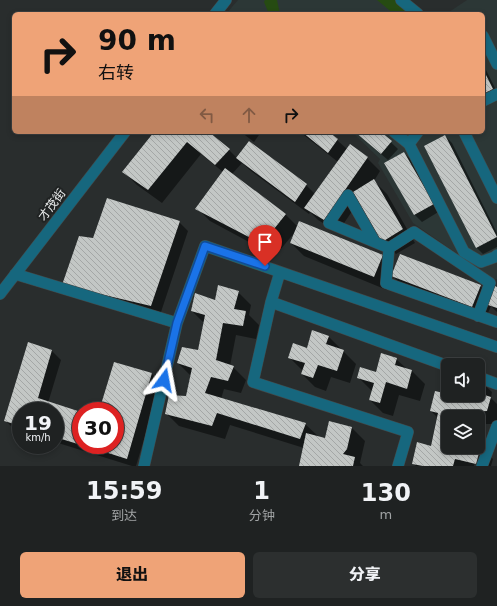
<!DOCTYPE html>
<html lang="zh">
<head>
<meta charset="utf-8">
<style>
  :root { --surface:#1f2222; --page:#2c2f2f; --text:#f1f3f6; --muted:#a1a4a5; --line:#3c3f40; --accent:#efa377 }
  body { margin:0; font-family:"DejaVu Sans","Noto Sans SC",sans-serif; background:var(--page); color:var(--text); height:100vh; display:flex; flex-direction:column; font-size:15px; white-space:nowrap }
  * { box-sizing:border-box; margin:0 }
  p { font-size:13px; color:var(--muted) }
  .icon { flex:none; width:22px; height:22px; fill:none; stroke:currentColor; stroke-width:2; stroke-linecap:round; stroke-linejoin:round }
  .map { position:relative; height:466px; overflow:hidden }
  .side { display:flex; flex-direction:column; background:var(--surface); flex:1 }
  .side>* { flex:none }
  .guide { position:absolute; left:12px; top:12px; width:473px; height:122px; border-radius:6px; box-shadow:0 2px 6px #0003,0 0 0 1px var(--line); background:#efa377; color:#111; overflow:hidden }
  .controls { position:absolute; left:441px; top:358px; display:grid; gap:8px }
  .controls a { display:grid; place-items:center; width:44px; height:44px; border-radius:6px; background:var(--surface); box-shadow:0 2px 6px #0003,0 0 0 1px var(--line); font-size:20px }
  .speed { position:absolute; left:12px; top:402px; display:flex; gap:8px; font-size:20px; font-weight:700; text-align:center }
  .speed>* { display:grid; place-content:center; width:52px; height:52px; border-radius:50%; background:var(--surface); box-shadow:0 2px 6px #0003,0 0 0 1px var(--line); line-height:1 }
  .speed small { font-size:10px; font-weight:400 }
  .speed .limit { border:6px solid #d22; background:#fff; color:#111 }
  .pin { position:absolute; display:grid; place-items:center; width:34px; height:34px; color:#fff; margin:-41px -17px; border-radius:50% 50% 50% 0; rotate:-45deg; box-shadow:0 0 4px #0007 }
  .pin .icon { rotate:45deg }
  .me { position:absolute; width:44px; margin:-22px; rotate:13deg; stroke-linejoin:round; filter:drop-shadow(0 0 3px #0008) }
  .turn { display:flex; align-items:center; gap:14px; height:84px; padding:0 20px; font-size:18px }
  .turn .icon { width:52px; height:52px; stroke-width:2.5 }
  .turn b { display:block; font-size:28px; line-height:34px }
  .lanes { display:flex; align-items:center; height:38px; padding:0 20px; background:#0003; justify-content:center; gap:20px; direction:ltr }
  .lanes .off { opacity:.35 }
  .eta { display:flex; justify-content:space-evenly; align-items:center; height:68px; text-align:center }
  .eta b { font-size:24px; font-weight:800; line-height:28px }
  .primary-button { display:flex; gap:8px; margin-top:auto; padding:8px 20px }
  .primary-button a { flex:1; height:46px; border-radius:6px; background:var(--accent); color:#111; font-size:16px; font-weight:800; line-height:46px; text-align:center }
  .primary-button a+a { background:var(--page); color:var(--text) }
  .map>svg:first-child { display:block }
</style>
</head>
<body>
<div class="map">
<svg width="497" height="466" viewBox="0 0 497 466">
  <defs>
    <pattern id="building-back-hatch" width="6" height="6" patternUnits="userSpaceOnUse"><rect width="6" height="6" fill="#c3c7c5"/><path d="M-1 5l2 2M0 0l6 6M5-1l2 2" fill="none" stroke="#a4a7a6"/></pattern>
  </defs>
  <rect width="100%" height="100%" fill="#292d2d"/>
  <path fill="#2c3736" d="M 238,0 L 409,0 L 425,14 L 226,14 Z
    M 467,0 L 497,0 L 497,279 L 495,280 L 413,223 L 378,163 L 380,159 L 352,132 L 483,132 L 483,14 L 446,14 Z"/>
  <path fill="#264b12" d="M 265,0 L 277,0 L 280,14 L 269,14 L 264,2 Z
    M 377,0 L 395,0 L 412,14 L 394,14 Z"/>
  <path fill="#0007" fill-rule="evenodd" d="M 483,64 L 497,92 L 483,102 Z
    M 156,132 L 208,132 L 229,150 L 238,159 L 306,185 L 315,194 L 338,162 L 300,132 L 328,132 L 347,149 L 350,145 L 367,158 L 380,171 L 374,181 L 387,194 L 415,243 L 396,254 L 383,241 L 359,201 L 338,232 L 318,220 L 310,212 L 309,214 L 251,171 L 242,163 L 232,174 L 286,215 L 298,227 L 299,222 L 383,256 L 395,268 L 480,286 L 492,298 L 497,288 L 497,312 L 491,306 L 485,320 L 405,289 L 393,276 L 387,290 L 304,256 L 291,243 L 295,232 L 275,256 L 210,221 L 197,208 L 223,172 L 201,154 L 162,203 L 137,185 L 124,172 Z
    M 241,132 L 261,132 L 254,142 Z
    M 355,132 L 380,132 L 398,149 L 388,160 Z
    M 445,136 L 452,143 L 497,233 L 497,247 L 483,254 L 476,247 Z
    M 404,153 L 411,160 L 440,211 L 422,222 L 415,215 L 386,163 Z
    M 179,222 L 188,231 L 160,315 L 72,294 L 94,240 Z
    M 238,292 L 251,305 L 249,315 L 259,325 L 256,339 L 236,335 L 230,366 L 233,367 L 246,380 L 241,393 L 224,389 L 221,399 L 305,424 L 319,437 L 326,439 L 330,422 L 352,428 L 365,441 L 360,463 L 363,466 L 300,466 L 304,448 L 230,425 L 225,439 L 179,426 L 166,413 L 187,398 L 191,376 L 178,363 L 198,351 L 204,323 L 192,311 Z
    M 329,337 L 356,364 L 350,383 L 331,377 L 326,391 L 315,387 L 302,374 L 302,370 L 289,357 L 307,349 Z
    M 52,351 L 61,360 L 48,403 L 81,413 L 81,445 L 115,445 L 115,411 L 100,411 L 114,363 L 152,374 L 161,383 L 136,466 L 132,466 L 55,442 L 55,411 L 21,411 L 21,432 L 15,430 L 6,421 Z
    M 396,359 L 407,369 L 412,371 L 425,384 L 420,401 L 399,395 L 393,416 L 383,413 L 370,400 L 373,391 L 371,390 L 358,377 L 377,373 Z
    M 478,379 L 492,392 L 491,398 L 497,404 L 497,424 L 484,424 L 479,445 L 493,459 L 491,466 L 476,466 L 480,453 L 477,453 L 474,466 L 416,466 L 413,464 L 431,447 L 438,418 L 431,411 L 451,395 L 478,395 ZM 448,417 L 478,417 L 478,447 L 448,447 Z"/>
  <path fill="url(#building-back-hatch)" d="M 483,69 L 493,89 L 483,94 Z
    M 154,132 L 209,132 L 230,149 L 215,165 L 187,142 L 148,190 L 122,172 Z
    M 302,132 L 329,132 L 338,139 L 328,153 Z
    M 355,132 L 381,132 L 392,141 L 381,154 Z
    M 445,135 L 497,237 L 476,248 L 424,146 Z
    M 249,141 L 307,184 L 295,202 L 236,158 Z
    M 350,144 L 368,157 L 324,220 L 304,208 Z
    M 404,152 L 434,204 L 414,215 L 384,163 Z
    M 225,168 L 286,214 L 262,244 L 195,209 Z
    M 374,179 L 403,229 L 382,242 L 353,192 Z
    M 107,198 L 180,221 L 151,306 L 62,285 L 79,236 L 93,238 Z
    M 299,221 L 383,255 L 374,277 L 290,243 Z
    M 400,254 L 481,285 L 472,307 L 391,276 Z
    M 218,285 L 239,291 L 234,309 L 246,311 L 243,326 L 223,323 L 216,360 L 234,366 L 228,381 L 211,377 L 205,393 L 306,423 L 300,439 L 217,413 L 212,426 L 165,414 L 169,395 L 186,396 L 192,368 L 177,363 L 182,347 L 198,350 L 205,315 L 191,311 L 195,293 L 215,300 Z
    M 495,286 L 497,287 L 497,308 L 488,305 Z
    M 312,330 L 329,336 L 326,344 L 344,350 L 337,371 L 318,365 L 313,378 L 301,374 L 305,363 L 288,358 L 293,343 L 307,348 Z
    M 28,342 L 52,350 L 38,398 L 81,412 L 81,445 L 55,437 L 55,411 L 21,411 L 21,426 L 4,421 Z
    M 381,353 L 397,358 L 395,365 L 412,370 L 407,389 L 386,382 L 380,403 L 369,400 L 374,383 L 357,378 L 360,367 L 376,372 Z
    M 114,362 L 152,373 L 127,459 L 83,445 L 115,445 L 115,411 L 99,411 Z
    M 435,391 L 448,394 L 448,395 L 478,395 L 478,393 L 491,397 L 487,411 L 471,412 L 470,417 L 448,417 L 448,447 L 478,447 L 478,444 L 481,445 L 476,464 L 455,459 L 453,466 L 423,466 L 412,464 L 417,442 L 431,446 L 438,413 L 430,411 Z
    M 329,421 L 352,427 L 347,449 L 343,454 L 355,457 L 353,466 L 299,466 L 306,433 L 325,438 Z"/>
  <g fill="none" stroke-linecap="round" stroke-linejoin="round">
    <defs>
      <path id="minor" d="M 401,0 L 418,14
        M 215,14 L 226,0
        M 483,36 L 497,64
        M 483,101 L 497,94
        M 394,132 L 409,144 L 464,252 L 481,262 L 495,257 L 497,255
        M 464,132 L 497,198
        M 409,144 L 418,132
        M 375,242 L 348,195 L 329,223 L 389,248 L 386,283 L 497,322
        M 389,248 L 414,232 L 490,283 L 478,316
        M 280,272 L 271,302 L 448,366
        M 15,274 L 177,323 L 205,246 L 497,347
        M 0,294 L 125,132
        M 271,302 L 253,382 L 408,432 L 398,466
        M 478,377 L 497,384
        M 144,466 L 177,323
        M 482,466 L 497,426"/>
    </defs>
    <use href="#minor" stroke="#444848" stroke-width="12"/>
    <use href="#minor" stroke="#16677e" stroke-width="11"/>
  </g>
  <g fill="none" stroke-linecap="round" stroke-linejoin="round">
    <defs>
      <path id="route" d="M 164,380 L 177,323 L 205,246 L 265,266"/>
    </defs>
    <use href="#route" stroke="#114b97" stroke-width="10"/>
    <use href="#route" stroke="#1a73e8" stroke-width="7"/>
  </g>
  <g text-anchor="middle" stroke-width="4" stroke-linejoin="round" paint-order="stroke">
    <g font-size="12" fill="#edefef" stroke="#202323">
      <text transform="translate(52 205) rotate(-53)" y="4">才茂街</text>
    </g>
  </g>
</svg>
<div class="controls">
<a><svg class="icon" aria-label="sound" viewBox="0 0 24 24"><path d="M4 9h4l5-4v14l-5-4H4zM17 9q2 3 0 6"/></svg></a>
<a><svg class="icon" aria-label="layers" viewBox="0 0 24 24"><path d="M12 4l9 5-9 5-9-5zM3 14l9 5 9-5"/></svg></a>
</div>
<div class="speed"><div>19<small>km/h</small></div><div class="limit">30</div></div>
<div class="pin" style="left:265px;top:266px;background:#d93025"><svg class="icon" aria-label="arrive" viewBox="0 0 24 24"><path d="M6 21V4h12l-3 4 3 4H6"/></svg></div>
<svg class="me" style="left:164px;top:380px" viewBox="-20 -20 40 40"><path d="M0-17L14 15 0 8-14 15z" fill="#1a73e8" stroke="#fff" stroke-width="4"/></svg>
<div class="guide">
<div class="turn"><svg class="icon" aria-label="right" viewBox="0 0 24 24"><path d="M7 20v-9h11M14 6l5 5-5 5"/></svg><div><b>90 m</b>右转</div></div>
<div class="lanes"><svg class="icon off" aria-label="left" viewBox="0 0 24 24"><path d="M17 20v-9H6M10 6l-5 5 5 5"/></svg><svg class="icon off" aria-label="ahead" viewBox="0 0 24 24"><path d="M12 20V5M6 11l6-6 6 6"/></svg><svg class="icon" aria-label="right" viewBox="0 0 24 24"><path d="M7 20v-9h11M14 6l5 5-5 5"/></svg></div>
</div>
</div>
<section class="side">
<div class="eta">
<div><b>15:59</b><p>到达</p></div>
<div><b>1</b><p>分钟</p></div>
<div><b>130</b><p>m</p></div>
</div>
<div class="primary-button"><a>退出</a><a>分享</a></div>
</section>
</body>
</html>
